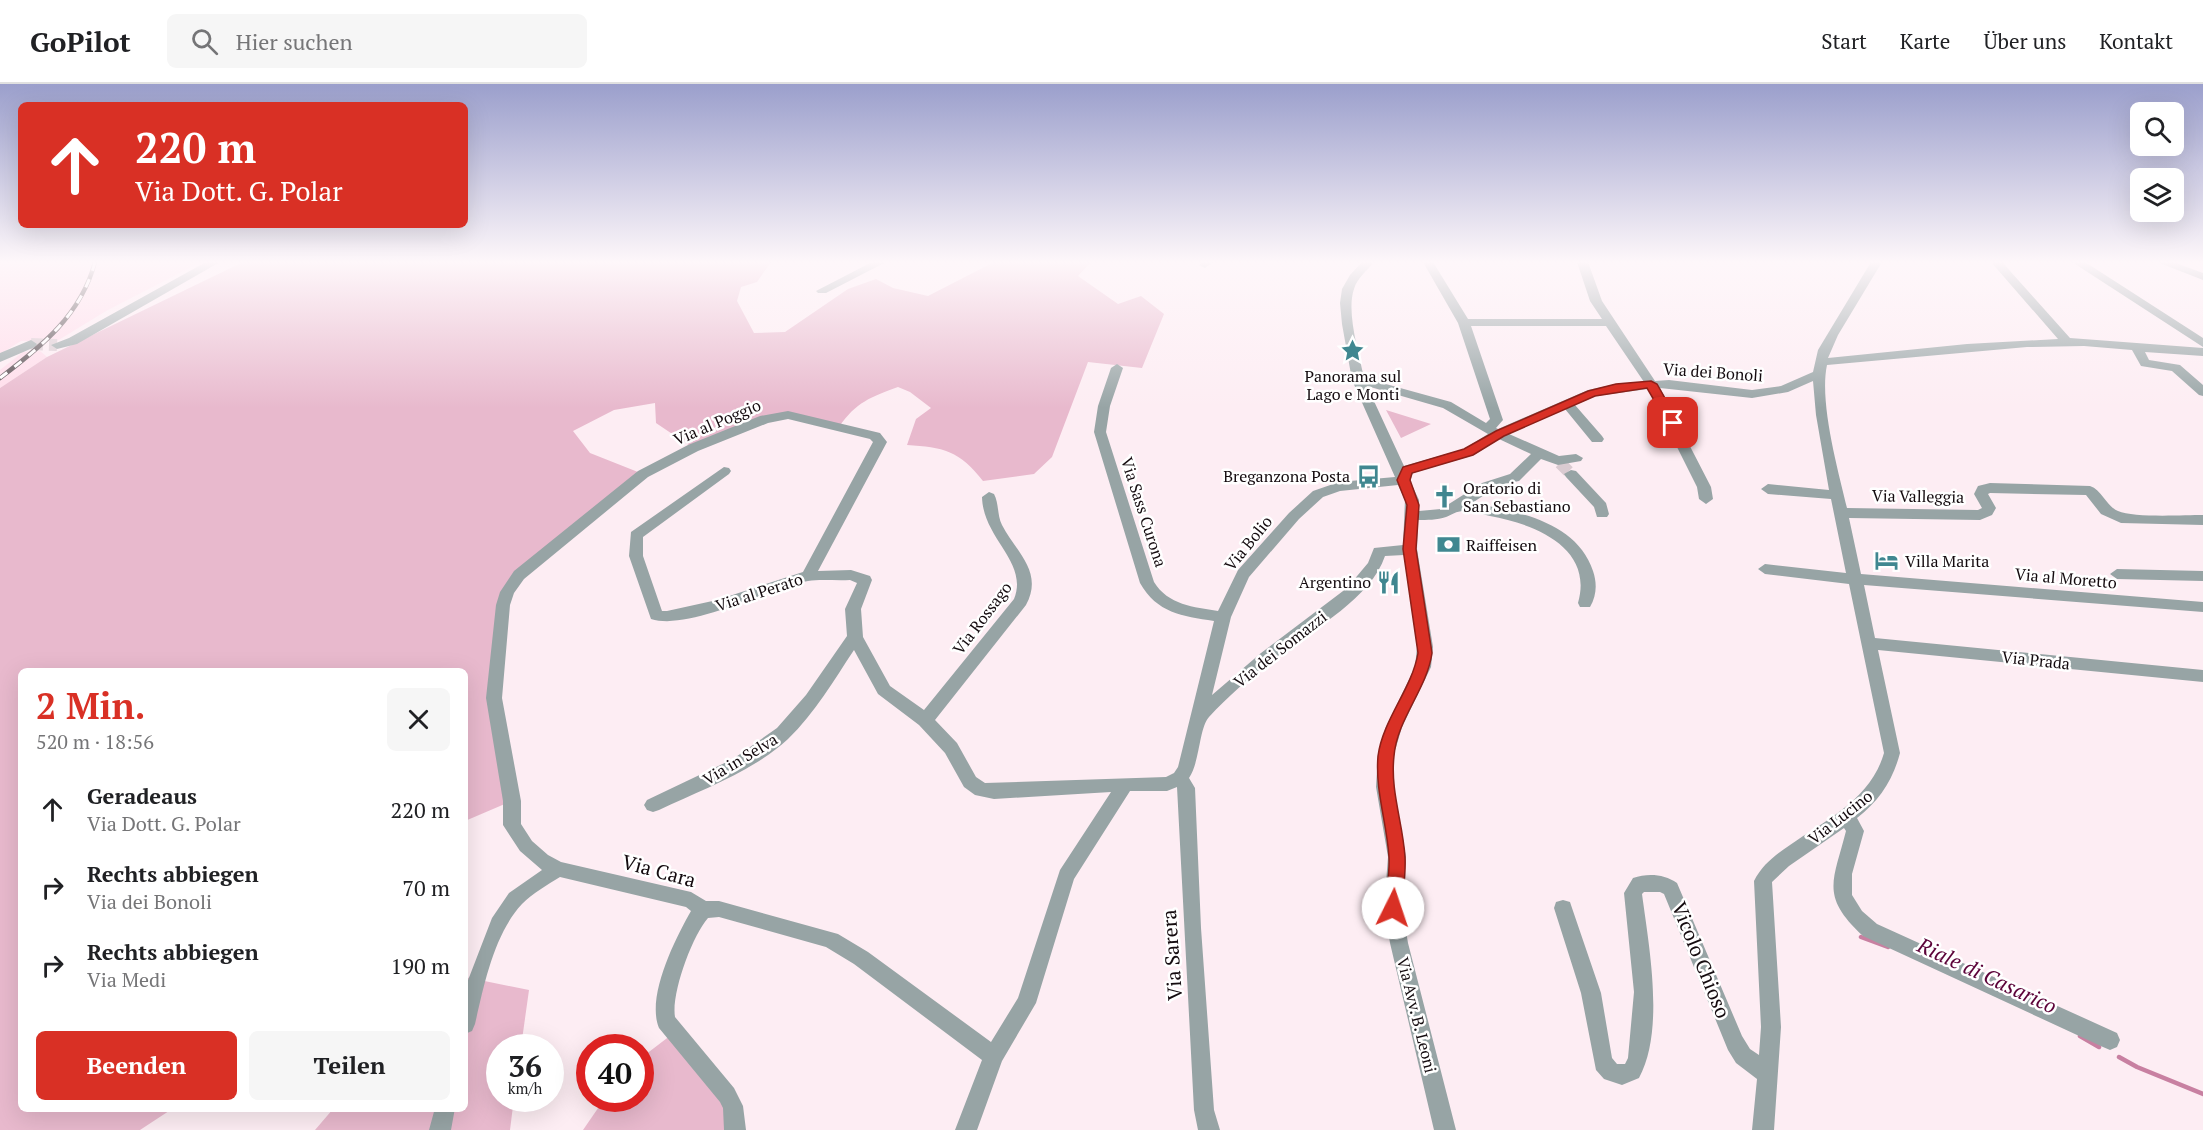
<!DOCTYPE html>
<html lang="de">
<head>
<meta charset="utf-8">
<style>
  :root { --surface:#fff; --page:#f6f6f6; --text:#202124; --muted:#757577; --line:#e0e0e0; --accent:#d93025 }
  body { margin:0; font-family:"PT Serif",serif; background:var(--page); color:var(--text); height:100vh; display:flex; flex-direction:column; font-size:22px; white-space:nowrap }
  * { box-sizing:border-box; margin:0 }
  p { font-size:20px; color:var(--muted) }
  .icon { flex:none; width:33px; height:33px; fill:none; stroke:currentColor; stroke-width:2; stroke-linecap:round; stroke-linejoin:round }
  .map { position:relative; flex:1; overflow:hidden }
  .panel { position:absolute; left:18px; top:584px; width:450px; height:444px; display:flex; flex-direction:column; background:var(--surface); border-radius:9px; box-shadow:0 6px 24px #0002 }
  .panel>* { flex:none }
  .top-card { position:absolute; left:18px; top:18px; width:450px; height:126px; border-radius:9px; box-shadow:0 6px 24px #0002; background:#d93025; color:#fff; overflow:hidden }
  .tools { position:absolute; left:2130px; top:18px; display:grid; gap:12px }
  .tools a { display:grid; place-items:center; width:54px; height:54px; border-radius:9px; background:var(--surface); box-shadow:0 6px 24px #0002; font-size:30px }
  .speed { position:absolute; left:486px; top:950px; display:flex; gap:12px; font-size:30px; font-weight:700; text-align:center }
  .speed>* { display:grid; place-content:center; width:78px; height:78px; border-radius:50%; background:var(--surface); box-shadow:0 6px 24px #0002; line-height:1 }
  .speed small { font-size:15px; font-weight:400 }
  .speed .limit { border:9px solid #d22; background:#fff; color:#111 }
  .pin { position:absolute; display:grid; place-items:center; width:51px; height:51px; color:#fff; margin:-26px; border-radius:12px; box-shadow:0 3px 9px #0006 }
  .me { position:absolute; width:66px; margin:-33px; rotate:4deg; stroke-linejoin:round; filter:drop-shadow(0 0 4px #0008) }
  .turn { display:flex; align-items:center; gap:21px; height:126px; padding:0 18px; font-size:27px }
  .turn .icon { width:78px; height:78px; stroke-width:2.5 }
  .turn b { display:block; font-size:42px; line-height:51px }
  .round { display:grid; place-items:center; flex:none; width:63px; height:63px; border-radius:9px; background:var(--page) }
  .headline { display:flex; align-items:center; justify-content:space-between; height:102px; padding:0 18px }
  h1 { font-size:36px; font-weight:700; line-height:45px; color:var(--accent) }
  .button { display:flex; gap:12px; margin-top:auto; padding:12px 18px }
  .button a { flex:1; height:69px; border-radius:9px; background:var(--accent); color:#fff; font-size:24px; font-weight:700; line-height:69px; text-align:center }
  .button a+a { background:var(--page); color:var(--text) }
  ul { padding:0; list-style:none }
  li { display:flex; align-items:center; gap:18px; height:78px; padding:0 18px }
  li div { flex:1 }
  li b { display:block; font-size:22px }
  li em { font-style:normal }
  header { display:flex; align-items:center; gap:36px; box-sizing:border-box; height:84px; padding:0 30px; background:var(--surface); border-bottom:2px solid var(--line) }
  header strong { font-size:28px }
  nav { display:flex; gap:33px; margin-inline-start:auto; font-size:21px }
  .search { width:420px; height:54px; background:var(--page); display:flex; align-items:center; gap:15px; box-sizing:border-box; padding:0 21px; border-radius:9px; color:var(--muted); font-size:22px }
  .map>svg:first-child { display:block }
</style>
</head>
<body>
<header>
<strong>GoPilot</strong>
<div class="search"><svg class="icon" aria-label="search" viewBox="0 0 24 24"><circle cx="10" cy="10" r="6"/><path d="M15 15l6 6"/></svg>Hier suchen</div>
<nav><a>Start</a><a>Karte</a><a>Über uns</a><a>Kontakt</a></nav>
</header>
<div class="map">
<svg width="2203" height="1046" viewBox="0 0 2203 1046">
  <rect width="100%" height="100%" fill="#fdedf3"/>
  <path fill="#ffdcea" d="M 0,178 L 201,178 L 106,227 L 57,257 L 21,257 L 0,270 Z
    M 40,267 L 47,273 L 0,304 L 0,286 L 23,268 Z"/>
  <path fill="#e8b9cd" d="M 243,178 L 771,178 L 757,198 L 741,203 L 737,217 L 754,249 L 785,248 L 848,205 L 876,195 L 893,204 L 928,212 L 994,178 L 1091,178 L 1078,192 L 1118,220 L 1141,212 L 1164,230 L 1142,284 L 1088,278 L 1052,373 L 1034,390 L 983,397 C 960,367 943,363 907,361 L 916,335 L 931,324 L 910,308 L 898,303 C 871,313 856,318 839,343 L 788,331 L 693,364 L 656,339 L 655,319 L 614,326 L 573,347 L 590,369 L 643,390 L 507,508 L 494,614 L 512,717 L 465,737 L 465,586 L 21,586 L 21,1024 L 172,1025 L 140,1046 L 0,1046 L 0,304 L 47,273 Z
    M 1386,326 L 1431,340 L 1401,354 Z
    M 465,893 L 529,906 L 521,963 L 500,963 L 500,1014 L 514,1014 L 510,1046 L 315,1046 L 333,1025 L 465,1024 Z
    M 675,948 L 727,1011 L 735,1046 L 583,1046 L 605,1014 L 640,1014 L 641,974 Z"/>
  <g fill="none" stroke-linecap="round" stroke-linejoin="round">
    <path stroke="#c880a1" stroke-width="4.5" d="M 1861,853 L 1888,863
      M 2080,952 L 2099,963
      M 2119,973 L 2137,983 L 2203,1010"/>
    <path stroke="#dacbd1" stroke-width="12" stroke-dasharray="12 6" stroke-linecap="butt" d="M 31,260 L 57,261
      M 1560,379 L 1571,390"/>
    <path fill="#97a4a5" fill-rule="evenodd" d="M 206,178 L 220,178 L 77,260 L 57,265 L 51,261 L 69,254 Z
      M 872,178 L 886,178 L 826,209 L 818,209 L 816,207 Z
      M 1202,178 L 1213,178 L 1205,184 L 1199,181 Z
      M 1362,178 L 1374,178 C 1367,187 1357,194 1354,205 C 1346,228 1359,269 1364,294 L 1451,318 L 1486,339 L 1490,335 L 1458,239 L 1423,178 L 1433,178 L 1468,235 L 1602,235 L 1590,217 L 1577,178 L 1588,178 L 1602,217 L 1655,297 L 1669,296 L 1752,306 L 1781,302 L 1813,288 L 1818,266 L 1871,178 L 1882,178 L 1838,251 L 1828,274 L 1967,260 L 2058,255 L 1991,178 L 2002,178 L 2070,254 L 2203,264 L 2203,272 L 2145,268 L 2149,276 L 2180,281 L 2203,301 L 2203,312 L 2199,311 L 2172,287 L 2141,282 L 2132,266 L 2084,262 L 2027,263 L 1827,281 C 1819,318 1838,386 1847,424 L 1978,426 L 1982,424 L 1974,410 L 1978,402 L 1990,399 L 2090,402 C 2102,406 2106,422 2118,427 C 2133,434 2183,431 2203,431 L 2203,441 L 2121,439 L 2101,430 L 2086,411 L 1990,409 L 1988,410 L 1996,424 L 1992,431 L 1980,436 L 1849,434 L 1861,490 L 2203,518 L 2203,528 L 1864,501 L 1875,554 L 2203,586 L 2203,598 L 1878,566 L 1900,669 C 1893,696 1879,717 1857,734 L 1864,747 L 1852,790 L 1852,811 L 1862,827 L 1877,840 L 2117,949 L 2120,956 L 2117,963 L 2110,966 L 2103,963 L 1863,852 C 1820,812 1833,798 1846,747 L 1844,744 L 1789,782 L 1772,798 L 1781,943 L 1774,1046 L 1752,1046 L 1757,995 L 1736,979 L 1728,966 L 1664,810 L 1660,808 L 1644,808 L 1642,810 C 1649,863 1665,946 1639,994 L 1622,1001 L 1604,995 L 1596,986 L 1581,909 L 1554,824 L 1556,818 L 1563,816 L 1570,818 L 1572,824 L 1601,909 L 1612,974 L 1617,980 L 1625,980 L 1628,974 L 1634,908 L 1624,809 L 1633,794 C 1648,789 1664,790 1677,799 L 1742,952 L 1750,965 L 1759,971 L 1761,943 L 1754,797 C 1762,781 1775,771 1790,761 C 1826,736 1871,715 1884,669 L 1849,500 L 1765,490 L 1758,485 L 1765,480 L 1846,489 L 1831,415 L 1768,410 L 1761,405 L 1768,400 L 1829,406 L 1816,331 L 1813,297 L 1788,308 L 1752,314 L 1660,304 L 1711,403 L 1713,415 L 1706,420 L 1699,415 L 1697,403 L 1648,305 L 1596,312 L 1575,321 L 1602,352 L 1604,355 L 1602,358 L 1592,358 L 1565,325 L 1509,350 L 1559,372 L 1576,370 L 1583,374 L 1581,377 L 1558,381 L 1541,375 L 1519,397 L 1500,401 L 1472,419 C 1517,427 1577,438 1593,487 C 1597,499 1597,511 1590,523 L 1580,523 L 1578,519 C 1594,463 1534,440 1490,432 C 1481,430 1471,426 1463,427 C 1457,427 1451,431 1446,433 C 1437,436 1427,436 1418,436 L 1417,465 L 1433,563 L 1431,583 L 1402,643 L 1394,670 L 1394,703 L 1406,773 L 1402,824 L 1408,859 L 1456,1046 L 1434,1046 L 1390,859 L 1384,824 L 1388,773 L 1376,703 L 1378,670 L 1386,643 L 1415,583 L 1417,563 L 1404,471 L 1385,472 C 1371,514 1315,544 1282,569 C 1256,588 1230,610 1209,633 C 1199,644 1200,678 1189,694 L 1195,704 L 1201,844 L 1214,1026 L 1220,1046 L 1198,1046 L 1194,1026 L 1177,703 L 1167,707 L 1130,707 L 1074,795 L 1036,919 L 1002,977 L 977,1046 L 955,1046 L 982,976 L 854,880 L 826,863 L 719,833 L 708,834 C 692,852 671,910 675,933 L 734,1004 L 743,1022 L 746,1046 L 724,1046 L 723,1024 L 720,1018 L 659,944 C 646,913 675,855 691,827 L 686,823 L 560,793 C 547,801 533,809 522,820 C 494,850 484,901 475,940 L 472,947 L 465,950 L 465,904 L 492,834 L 509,809 L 542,786 L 520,767 L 503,741 L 503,717 L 486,614 L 496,521 L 500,508 L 514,487 L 638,387 L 688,361 L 760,332 L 788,327 L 880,349 L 887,358 L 818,487 L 851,486 L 870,492 L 872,496 L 861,525 L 863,553 L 890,602 L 924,626 L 1014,515 C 1029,478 983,455 982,413 L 989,408 L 994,410 C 999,419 997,431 1002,441 C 1016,468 1044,488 1026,521 L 935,636 L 957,659 L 976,693 L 985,699 L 1166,693 L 1174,689 L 1178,683 L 1214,537 C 1182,532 1157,529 1140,499 L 1094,348 L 1098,322 L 1111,284 L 1117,280 L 1123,284 L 1110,322 L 1106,348 L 1154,498 C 1168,521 1194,523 1218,527 L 1238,486 L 1289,429 L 1313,407 L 1339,398 L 1395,393 L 1352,296 L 1342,240 L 1340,219 L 1342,205 L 1350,191 ZM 1471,242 L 1606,242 L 1644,298 L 1616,300 L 1588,306 L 1498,345 L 1496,344 L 1503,336 ZM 1367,302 L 1443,324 L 1488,350 L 1464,365 L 1404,382 ZM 788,335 L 870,355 L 873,358 L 803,488 L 717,516 L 667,527 L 662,527 L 643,472 L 643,453 L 729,390 L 731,387 L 729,384 L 724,383 L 631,448 L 629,472 L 651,535 C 690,547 766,505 808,497 C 821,495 837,497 850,496 L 857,499 L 845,525 L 847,552 L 806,611 L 777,644 L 733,675 L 647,716 L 644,721 L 647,726 L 653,728 L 659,726 C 703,705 752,688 788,655 C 815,629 834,596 854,566 L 878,610 L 919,641 L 945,669 L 964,703 L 975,711 L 994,715 L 1111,708 L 1060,786 L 1018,914 L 991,958 L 868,868 L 838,850 L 719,817 L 706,817 L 691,808 L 561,778 L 548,771 L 532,757 L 521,740 L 521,717 L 502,614 L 510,521 L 514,509 L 524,495 L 648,393 L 698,367 L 768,339 ZM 1499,355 L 1531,370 L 1510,390 L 1482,399 L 1441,425 L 1419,427 L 1419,416 L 1410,397 L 1413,389 L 1474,371 ZM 1398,401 L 1405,416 L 1403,461 L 1374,464 L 1368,479 L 1347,504 L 1261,569 L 1212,611 L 1231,533 L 1249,493 L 1299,435 L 1323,413 L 1340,407 Z
      M 2072,178 L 2085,178 L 2203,254 L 2203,263 Z
      M 2157,178 L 2173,178 L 2203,189 L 2203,196 Z
      M 31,256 L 37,260 L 35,263 L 0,278 L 0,269 Z
      M 1571,386 L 1576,387 L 1606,419 L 1609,430 L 1607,433 L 1597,433 L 1594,423 L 1566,393 L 1564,390 Z
      M 2117,485 L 2203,487 L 2203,497 L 2117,495 L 2110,490 Z
      M 435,1024 L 455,1024 L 451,1046 L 429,1046 Z"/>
    <defs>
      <path id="rail" d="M 0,294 C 42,262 81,231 95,178"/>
    </defs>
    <use href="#rail" stroke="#50464a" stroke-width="4.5"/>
    <use href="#rail" stroke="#fff" stroke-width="3" stroke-dasharray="9" stroke-linecap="butt"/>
  </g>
  <linearGradient id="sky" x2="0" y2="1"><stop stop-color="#9b9fcc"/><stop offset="0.55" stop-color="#fef7fa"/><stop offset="1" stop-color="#fef7fa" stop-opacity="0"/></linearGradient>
  <rect width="2203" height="324" fill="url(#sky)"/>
  <path fill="#d93025" stroke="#8d1f18" stroke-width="1.5" d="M 1651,297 L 1657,300 L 1679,339 L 1677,342 L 1669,342 L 1647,304 L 1595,312 L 1504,352 L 1473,371 L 1412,389 L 1410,396 L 1419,421 L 1416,465 L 1432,569 C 1427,605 1397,635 1394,672 C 1390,707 1403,739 1405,773 C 1406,790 1403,807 1402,824 L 1399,829 L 1393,832 L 1387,829 L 1385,824 C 1386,807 1390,790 1389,773 C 1387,739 1375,707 1378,672 C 1383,635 1412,605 1418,569 L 1403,465 L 1407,421 L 1397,396 L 1403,383 L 1464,365 L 1496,347 L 1588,307 L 1616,300 Z"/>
  <defs>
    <symbol id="sight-bare" viewBox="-9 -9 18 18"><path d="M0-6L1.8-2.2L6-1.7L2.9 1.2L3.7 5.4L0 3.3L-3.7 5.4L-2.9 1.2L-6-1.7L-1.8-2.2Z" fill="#408790" stroke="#fff" stroke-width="2.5" paint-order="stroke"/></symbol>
    <symbol id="bus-bare" viewBox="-9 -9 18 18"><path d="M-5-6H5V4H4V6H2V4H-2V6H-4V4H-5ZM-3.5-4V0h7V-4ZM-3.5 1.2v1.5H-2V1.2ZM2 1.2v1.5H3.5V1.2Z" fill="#408790" stroke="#fff" stroke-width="2.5" paint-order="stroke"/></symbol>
    <symbol id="church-bare" viewBox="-9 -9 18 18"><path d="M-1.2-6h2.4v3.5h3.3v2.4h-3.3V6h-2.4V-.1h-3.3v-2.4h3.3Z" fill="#408790" stroke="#fff" stroke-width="2.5" paint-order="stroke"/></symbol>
    <symbol id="bank-bare" viewBox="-9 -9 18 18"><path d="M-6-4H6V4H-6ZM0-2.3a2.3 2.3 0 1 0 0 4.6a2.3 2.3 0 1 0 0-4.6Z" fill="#408790" stroke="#fff" stroke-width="2.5" paint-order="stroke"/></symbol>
    <symbol id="hotel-bare" viewBox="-9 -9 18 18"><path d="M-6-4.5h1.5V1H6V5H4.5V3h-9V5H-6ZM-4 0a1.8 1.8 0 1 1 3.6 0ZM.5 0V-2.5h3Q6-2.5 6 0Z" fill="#408790" stroke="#fff" stroke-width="2.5" paint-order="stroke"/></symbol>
    <symbol id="restaurant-bare" viewBox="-9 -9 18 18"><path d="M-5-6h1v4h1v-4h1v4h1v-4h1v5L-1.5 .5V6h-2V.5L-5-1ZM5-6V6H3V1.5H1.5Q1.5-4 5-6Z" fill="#408790" stroke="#fff" stroke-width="2.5" paint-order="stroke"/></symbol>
  </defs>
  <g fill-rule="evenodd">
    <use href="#sight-bare" x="1336" y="250" width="33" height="33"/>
    <use href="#bus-bare" x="1352" y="376" width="33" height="33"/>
    <use href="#church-bare" x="1428" y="396" width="33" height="33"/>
    <use href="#bank-bare" x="1432" y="444" width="33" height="33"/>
    <use href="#hotel-bare" x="1870" y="460" width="33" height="33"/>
    <use href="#restaurant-bare" x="1372" y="482" width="33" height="33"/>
  </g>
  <g text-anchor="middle" stroke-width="5" stroke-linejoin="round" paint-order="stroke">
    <g font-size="16" fill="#140b0f" stroke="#fff">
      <text transform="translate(1713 288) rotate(4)" y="6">Via dei Bonoli</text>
      <text transform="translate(717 338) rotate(-23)" y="6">Via al Poggio</text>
      <text transform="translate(1918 412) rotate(1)" y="6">Via Valleggia</text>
      <text transform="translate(1144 428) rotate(72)" y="6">Via Sass Curona</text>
      <text transform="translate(1248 459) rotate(-51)" y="6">Via Bolio</text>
      <text transform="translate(2066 494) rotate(5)" y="6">Via al Moretto</text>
      <text transform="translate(759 508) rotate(-18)" y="6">Via al Perato</text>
      <text transform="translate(982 534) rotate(-53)" y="6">Via Rossago</text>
      <text transform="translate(1280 565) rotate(-38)" y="6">Via dei Somazzi</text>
      <text transform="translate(2036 576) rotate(6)" y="6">Via Prada</text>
      <text transform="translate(740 675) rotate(-31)" y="6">Via in Selva</text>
      <text transform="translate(1840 733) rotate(-38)" y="6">Via Lucino</text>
      <text transform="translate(1417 931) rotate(76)" y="6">Via Avv. B. Leoni</text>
    </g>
    <g font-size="16" fill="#140b0f" stroke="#fff" text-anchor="start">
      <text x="1353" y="298" text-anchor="middle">Panorama sul<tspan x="1353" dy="18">Lago e Monti</tspan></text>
      <text x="1350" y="398" text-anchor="end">Breganzona Posta</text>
      <text x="1463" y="410">Oratorio di<tspan x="1463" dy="18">San Sebastiano</tspan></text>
      <text x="1466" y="467">Raiffeisen</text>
      <text x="1905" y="483">Villa Marita</text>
      <text x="1371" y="504" text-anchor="end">Argentino</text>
    </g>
    <g font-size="20" fill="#140b0f" stroke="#fff">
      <text transform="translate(659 787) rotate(15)" y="7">Via Cara</text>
      <text transform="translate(1172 871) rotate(-94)" y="7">Via Sarera</text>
      <text transform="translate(1701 876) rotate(68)" y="7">Vicolo Chioso</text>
    </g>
    <g font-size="21" font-style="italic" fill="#5c0339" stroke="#fff">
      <text transform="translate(1987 892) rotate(25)" y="7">Riale di Casarico</text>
    </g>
  </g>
</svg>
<div class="tools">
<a><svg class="icon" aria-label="search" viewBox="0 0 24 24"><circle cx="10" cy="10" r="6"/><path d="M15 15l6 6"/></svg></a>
<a><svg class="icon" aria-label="layers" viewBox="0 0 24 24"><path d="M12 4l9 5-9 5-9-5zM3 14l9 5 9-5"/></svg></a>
</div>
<div class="speed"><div>36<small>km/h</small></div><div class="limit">40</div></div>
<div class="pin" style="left:1673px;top:339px;background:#d93025"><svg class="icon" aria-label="arrive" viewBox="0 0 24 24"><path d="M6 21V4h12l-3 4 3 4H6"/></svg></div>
<svg class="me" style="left:1393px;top:824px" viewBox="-20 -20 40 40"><circle r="19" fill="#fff"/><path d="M0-13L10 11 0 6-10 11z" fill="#d93025"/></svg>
<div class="top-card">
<div class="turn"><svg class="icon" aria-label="ahead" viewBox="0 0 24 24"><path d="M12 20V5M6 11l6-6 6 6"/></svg><div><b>220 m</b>Via Dott. G. Polar</div></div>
</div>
<section class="panel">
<div class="headline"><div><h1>2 Min.</h1><p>520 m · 18:56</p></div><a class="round"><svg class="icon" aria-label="close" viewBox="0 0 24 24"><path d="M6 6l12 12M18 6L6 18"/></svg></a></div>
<ul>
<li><svg class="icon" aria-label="ahead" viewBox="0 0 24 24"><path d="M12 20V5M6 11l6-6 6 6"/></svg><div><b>Geradeaus</b><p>Via Dott. G. Polar</p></div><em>220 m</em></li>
<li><svg class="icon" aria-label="right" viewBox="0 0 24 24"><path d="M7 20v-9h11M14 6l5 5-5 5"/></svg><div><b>Rechts abbiegen</b><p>Via dei Bonoli</p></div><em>70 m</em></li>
<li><svg class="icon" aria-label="right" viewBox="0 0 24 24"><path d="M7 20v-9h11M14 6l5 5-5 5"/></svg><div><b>Rechts abbiegen</b><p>Via Medi</p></div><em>190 m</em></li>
</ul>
<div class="button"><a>Beenden</a><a>Teilen</a></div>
</section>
</div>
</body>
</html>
